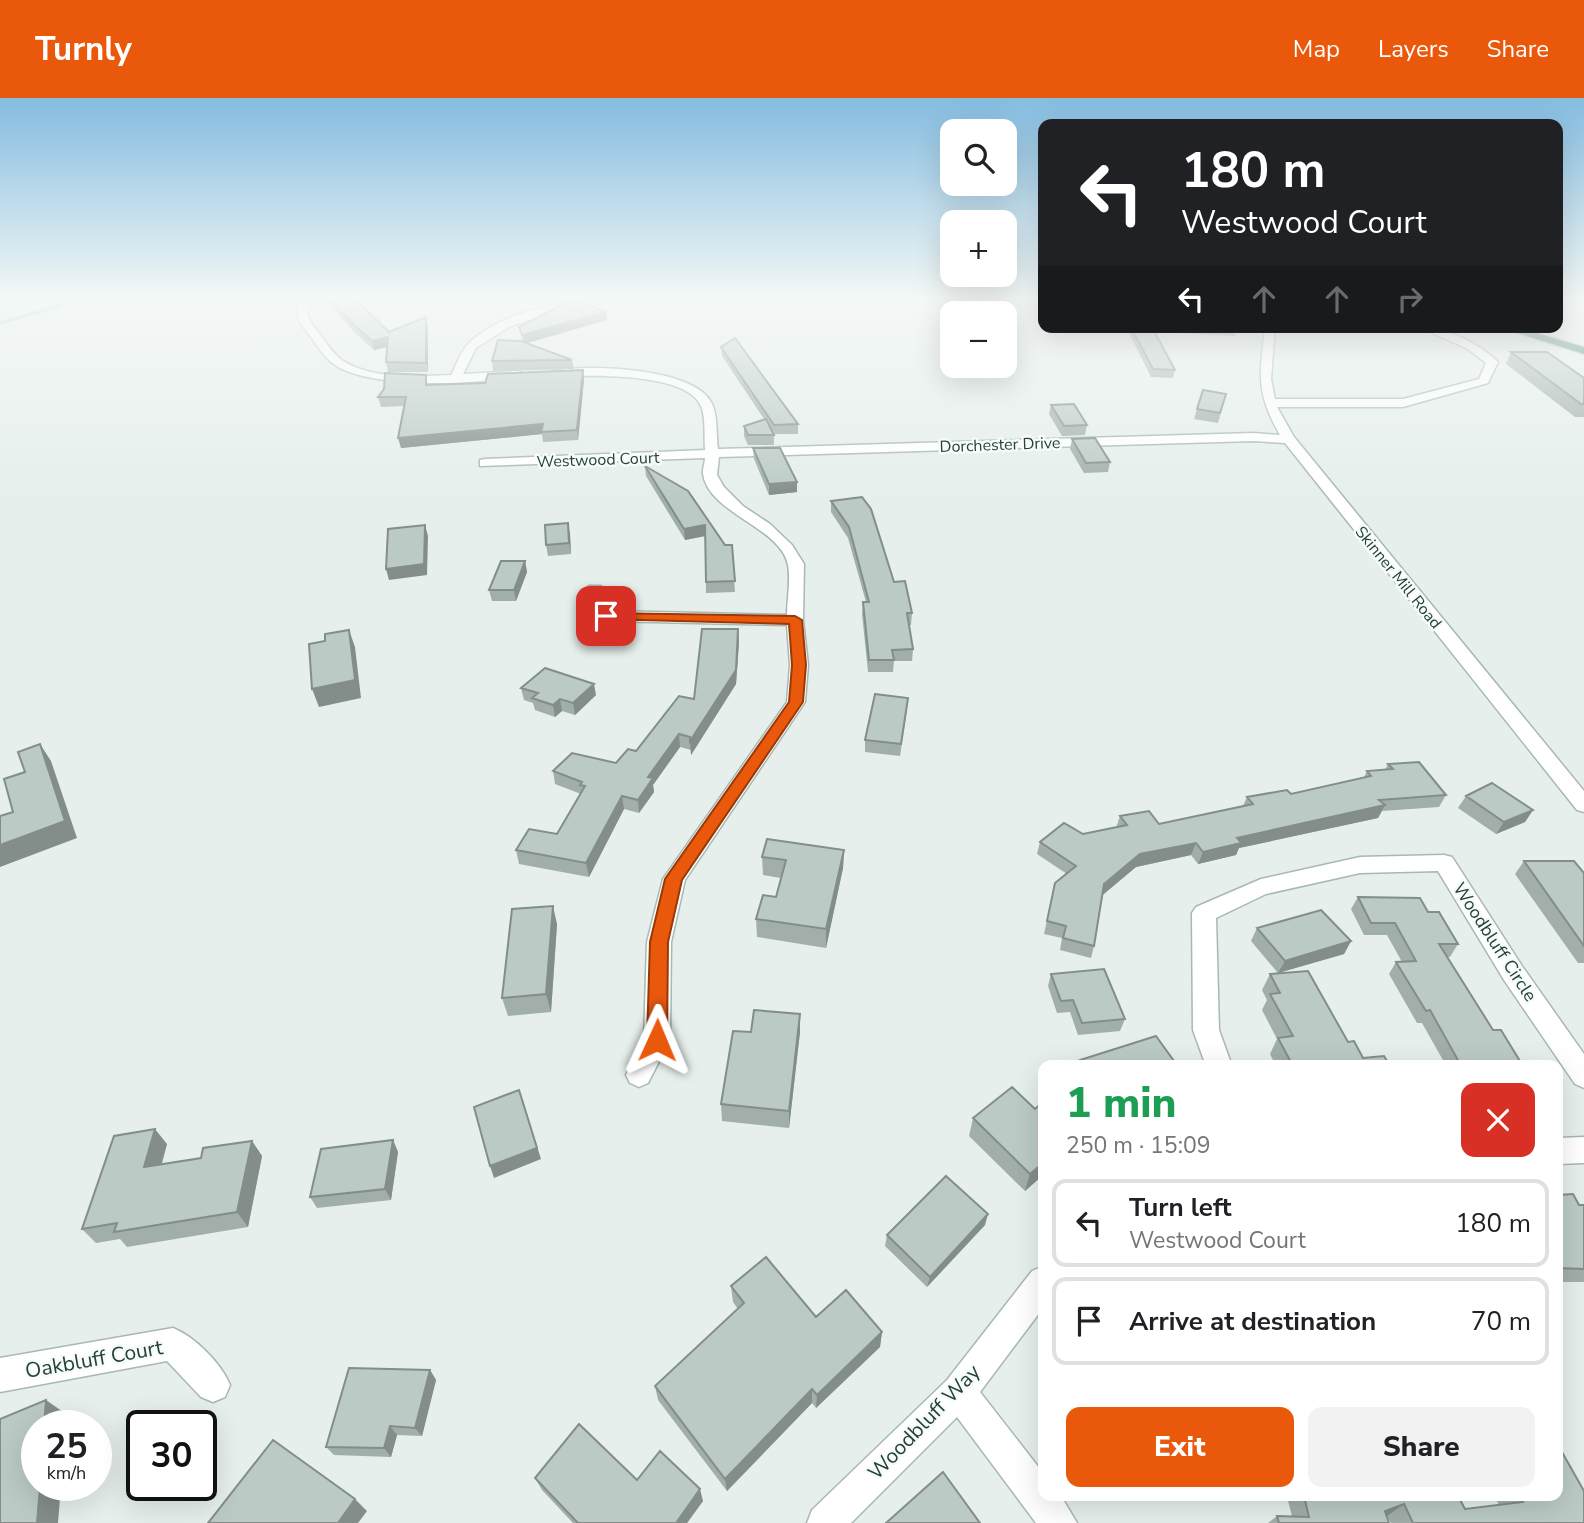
<!DOCTYPE html>
<html lang="en">
<head>
<meta charset="utf-8">
<style>
  :root { --surface:#fff; --page:#f2f2f2; --text:#202124; --muted:#757577; --line:#e0e0e0; --accent:#ea580c }
  body { margin:0; font-family:"Nunito Sans",sans-serif; background:var(--page); color:var(--text); height:100vh; display:flex; flex-direction:column; font-size:26px; white-space:nowrap }
  * { box-sizing:border-box; margin:0 }
  p { font-size:23px; color:var(--muted) }
  .icon { flex:none; width:38px; height:38px; fill:none; stroke:currentColor; stroke-width:2; stroke-linecap:round; stroke-linejoin:round }
  .map { position:relative; flex:1; overflow:hidden }
  .details { position:absolute; left:1038px; top:962px; width:525px; height:441px; display:flex; flex-direction:column; background:var(--surface); border-radius:14px; box-shadow:0 7px 28px #0002 }
  .details>* { flex:none }
  .top-card { position:absolute; left:1038px; top:21px; width:525px; height:214px; border-radius:14px; box-shadow:0 7px 28px #0002; background:#202124; color:#fff; overflow:hidden }
  .tools { position:absolute; left:940px; top:21px; display:grid; gap:14px }
  .tools a { display:grid; place-items:center; width:77px; height:77px; border-radius:14px; background:var(--surface); box-shadow:0 7px 28px #0002; font-size:35px }
  .speed { position:absolute; left:21px; top:1312px; display:flex; gap:14px; font-size:35px; font-weight:700; text-align:center }
  .speed>* { display:grid; place-content:center; width:91px; height:91px; border-radius:50%; background:var(--surface); box-shadow:0 7px 28px #0002; line-height:1 }
  .speed small { font-size:18px; font-weight:400 }
  .speed .limit { border:4px solid #111; border-radius:10px; background:#fff; color:#111 }
  .pin { position:absolute; display:grid; place-items:center; width:60px; height:60px; color:#fff; margin:-30px; border-radius:14px; box-shadow:0 4px 10px #0006 }
  .me { position:absolute; width:77px; margin:-38px; rotate:1deg; stroke-linejoin:round; filter:drop-shadow(0 0 5px #0008) }
  .turn { display:flex; align-items:center; gap:24px; height:147px; padding:0 28px; font-size:32px }
  .turn .icon { width:91px; height:91px; stroke-width:2.5 }
  .turn b { display:block; font-size:49px; line-height:60px }
  .lanes { display:flex; align-items:center; height:66px; padding:0 28px; background:#0003; justify-content:center; gap:35px; direction:ltr }
  .lanes .off { opacity:.35 }
  .round { display:grid; place-items:center; flex:none; width:74px; height:74px; border-radius:14px; background:var(--page) }
  .head { display:flex; align-items:center; justify-content:space-between; height:119px; padding:0 28px }
  h1 { font-size:42px; font-weight:800; line-height:52px; color:#1e9e55 }
  .action { display:flex; gap:14px; margin-top:auto; padding:14px 28px }
  .action a { flex:1; height:80px; border-radius:14px; background:var(--accent); color:#fff; font-size:28px; font-weight:800; line-height:80px; text-align:center }
  .action a+a { background:var(--page); color:var(--text) }
  ul { padding:0; list-style:none }
  li { display:flex; align-items:center; gap:21px; height:88px; margin:0 14px 10px; padding:0 14px; border:4px solid var(--line); border-radius:14px }
  li div { flex:1 }
  li b { display:block; font-size:26px }
  li em { font-style:normal }
  header { display:flex; align-items:center; gap:42px; box-sizing:border-box; height:98px; padding:0 35px; background:var(--accent); color:#fff }
  header strong { font-size:33px }
  nav { display:flex; gap:38px; margin-inline-start:auto; font-size:24px }
  .map>svg:first-child { display:block }
</style>
</head>
<body>
<header>
<strong>Turnly</strong>
<nav><a>Map</a><a>Layers</a><a>Share</a></nav>
</header>
<div class="map">
<svg width="1584" height="1425" viewBox="0 0 1584 1425">
  <rect width="100%" height="100%" fill="#e6efeb"/>
  <g fill="none" stroke-linecap="round" stroke-linejoin="round">
    <path stroke="#8ec9d4" stroke-width="3.5" d="M 0,225 L 56,209 L 68,201"/>
    <defs>
      <path id="minor" d="M 303,201 L 313,201 C 303,215 309,222 318,234 C 326,244 333,256 343,263 C 374,282 417,278 451,277 C 457,266 461,252 470,244 C 506,210 577,200 624,201 L 546,216 L 509,229 L 476,250 L 463,276 L 517,273 L 521,274 L 521,278 C 479,287 370,291 335,267 C 323,259 316,245 307,234 C 298,222 293,214 303,201 Z
        M 1265,229 L 1275,229 L 1271,281 L 1275,301 L 1403,301 L 1479,281 L 1486,265 L 1468,251 L 1419,229 C 1446,229 1479,245 1498,264 L 1488,285 L 1403,309 L 1277,309 L 1294,339 L 1584,693 L 1584,714 L 1577,712 L 1285,345 L 1254,343 L 719,359 L 717,377 L 724,389 L 743,408 L 770,426 L 792,447 L 804,466 L 803,522 L 808,567 L 805,604 L 685,782 L 671,844 L 670,942 L 648,985 L 639,989 L 630,985 L 626,977 L 644,941 L 647,844 L 663,781 L 787,604 L 790,567 L 787,527 L 606,523 L 598,518 L 587,491 L 589,488 L 601,488 L 612,513 L 787,517 C 787,501 791,482 788,467 C 781,429 709,416 703,376 C 702,372 705,365 705,360 L 480,368 L 480,362 L 485,361 L 705,352 C 704,339 706,320 701,308 C 686,273 588,278 556,278 L 552,277 L 552,273 C 586,266 699,269 713,308 C 718,321 716,338 718,351 L 1254,335 L 1280,337 C 1255,294 1260,276 1265,229 Z
        M 1444,757 L 1452,759 L 1522,868 L 1584,956 L 1584,990 L 1575,986 L 1504,882 L 1438,773 L 1360,775 L 1266,796 L 1216,820 L 1219,932 L 1232,968 L 1206,968 L 1193,932 L 1192,815 L 1196,809 L 1261,781 L 1360,759 Z
        M 1584,1039 L 1584,1065 L 1558,1066 L 1558,1040 Z
        M 1043,1168 L 1043,1210 L 980,1294 L 1043,1375 L 1043,1398 L 1061,1398 L 1077,1425 L 1036,1425 L 957,1319 L 851,1425 L 807,1425 L 812,1412 L 947,1282 L 1032,1173 Z
        M 173,1230 C 195,1239 221,1265 230,1287 L 225,1299 L 213,1304 L 201,1299 L 167,1263 L 0,1294 L 0,1260 Z"/>
      <path id="highway" d="M 1499,229 L 1516,229 L 1584,249 L 1584,256 Z"/>
    </defs>
    <use href="#minor" stroke="#a8b8b2" stroke-width="3"/>
    <use href="#highway" stroke="#c2cac8" stroke-width="3"/>
    <use href="#minor" fill="#fff" fill-rule="evenodd"/>
    <use href="#highway" fill="#2f6f62" fill-rule="evenodd"/>
  </g>
  <path fill="#a1aea9" d="M 325,201 L 355,201 L 389,234 L 428,228 L 428,274 L 388,274 L 386,264 L 387,249 L 374,252 L 355,235 Z
    M 607,222 L 526,245 L 572,262 L 574,271 L 493,273 L 492,263 L 523,243 L 519,229 Z
    M 1116,229 L 1237,229 L 1235,238 L 1155,234 L 1175,272 L 1173,280 L 1151,279 L 1127,231 L 1117,231 Z
    M 721,249 L 798,326 L 798,336 L 774,336 L 774,347 L 748,347 L 744,338 L 744,328 L 764,321 L 722,258 Z
    M 1511,254 L 1584,280 L 1584,319 L 1575,319 L 1506,266 Z
    M 584,282 L 578,342 L 543,344 L 542,336 L 401,350 L 404,308 L 381,309 L 378,299 L 428,287 Z
    M 1226,296 L 1218,325 L 1194,321 L 1197,311 Z
    M 1051,307 L 1087,327 L 1085,337 L 1062,338 L 1049,316 Z
    M 1072,341 L 1110,364 L 1108,374 L 1084,375 L 1070,351 Z
    M 753,350 L 797,384 L 797,394 L 769,397 L 754,361 Z
    M 645,368 L 725,447 L 732,447 L 735,494 L 706,495 L 705,438 L 685,442 L 646,378 Z
    M 831,403 L 894,484 L 912,515 L 911,527 L 909,527 L 913,551 L 912,563 L 894,563 L 893,574 L 868,574 L 862,516 L 863,504 L 866,504 L 848,440 L 831,414 Z
    M 570,436 L 571,456 L 548,458 L 546,447 Z
    M 525,463 L 527,474 L 516,503 L 492,503 L 489,492 Z
    M 738,531 L 739,544 L 736,586 L 691,657 L 691,652 L 680,649 L 653,687 L 654,694 L 639,715 L 624,711 L 589,779 L 519,766 L 516,752 L 557,736 L 581,696 L 555,686 L 553,673 L 616,665 L 636,653 L 694,601 Z
    M 521,590 L 596,597 L 575,617 L 562,613 L 555,619 L 535,612 L 533,605 L 524,602 Z
    M 907,612 L 900,658 L 865,654 L 865,642 Z
    M 1388,666 L 1446,697 L 1439,709 L 1382,713 L 1378,720 L 1239,750 L 1236,757 L 1198,766 L 1191,757 L 1136,769 L 1103,797 L 1094,848 L 1091,860 L 1060,852 L 1062,840 L 1044,836 L 1055,785 L 1067,776 L 1037,756 L 1040,744 L 1116,730 L 1120,718 L 1159,726 L 1243,708 L 1247,699 L 1291,696 L 1364,679 L 1367,673 L 1385,672 Z
    M 1466,698 L 1533,712 L 1525,724 L 1496,736 L 1458,710 Z
    M 844,752 L 843,770 L 826,850 L 757,839 L 756,821 L 776,799 L 781,780 L 763,777 L 762,759 Z
    M 1524,763 L 1584,775 L 1584,865 L 1578,865 L 1515,776 Z
    M 1358,799 L 1428,814 L 1458,846 L 1450,859 L 1446,859 L 1493,932 L 1523,968 L 1437,968 L 1440,964 L 1444,964 L 1422,925 L 1417,925 L 1389,876 L 1396,864 L 1402,864 L 1387,837 L 1364,837 L 1351,811 Z
    M 557,826 L 551,914 L 508,918 L 502,900 Z
    M 1257,830 L 1351,843 L 1344,856 L 1278,875 L 1251,843 Z
    M 1051,876 L 1125,921 L 1120,933 L 1078,937 L 1070,914 L 1057,915 L 1048,888 Z
    M 1270,876 L 1348,944 L 1363,960 L 1390,968 L 1276,968 L 1270,956 L 1277,941 L 1262,912 L 1267,902 L 1262,892 Z
    M 751,934 L 800,934 L 789,1030 L 722,1023 L 721,1006 Z
    M 1043,1004 L 1043,1079 L 1042,1078 L 1025,1093 L 969,1038 L 973,1020 L 1035,1011 Z
    M 393,1042 L 398,1054 L 391,1102 L 317,1110 L 310,1099 Z
    M 252,1043 L 262,1058 L 248,1129 L 127,1149 L 120,1141 L 96,1145 L 82,1131 L 167,1046 L 162,1066 L 201,1060 Z
    M 1558,1097 L 1579,1107 L 1584,1107 L 1584,1184 L 1558,1184 Z
    M 985,1127 L 927,1189 L 885,1148 L 887,1137 Z
    M 731,1188 L 816,1219 L 882,1234 L 880,1249 L 816,1310 L 812,1305 L 727,1393 L 658,1302 L 655,1288 L 738,1211 L 733,1204 Z
    M 430,1272 L 436,1282 L 422,1338 L 397,1337 L 391,1359 L 334,1357 L 326,1349 Z
    M 535,1380 L 637,1382 L 703,1403 L 687,1425 L 573,1425 L 542,1392 Z
    M 1294,1398 L 1458,1398 L 1465,1411 L 1499,1407 L 1494,1398 L 1558,1398 L 1584,1425 L 1391,1425 L 1387,1418 L 1389,1425 L 1268,1425 L 1277,1418 L 1292,1418 L 1288,1403 Z"/>
  <path fill="#838d89" d="M 606,214 L 607,222 L 524,246 L 522,237 Z
    M 426,219 L 428,228 L 428,274 L 426,265 Z
    M 388,239 L 391,248 L 374,252 L 372,243 Z
    M 583,272 L 584,282 L 578,342 L 577,332 Z
    M 543,326 L 542,336 L 401,350 L 398,340 Z
    M 797,384 L 797,394 L 769,397 L 769,386 Z
    M 568,425 L 570,436 L 571,456 L 569,445 Z
    M 425,427 L 428,438 L 427,477 L 389,482 L 386,471 Z
    M 705,427 L 705,438 L 685,442 L 684,431 Z
    M 525,463 L 527,474 L 516,503 L 514,492 Z
    M 738,531 L 739,544 L 736,586 L 691,657 L 690,643 Z
    M 349,532 L 355,549 L 361,600 L 319,609 L 312,591 Z
    M 594,586 L 596,597 L 575,617 L 573,605 Z
    M 560,601 L 562,613 L 555,619 L 553,607 Z
    M 679,636 L 680,649 L 653,687 L 654,694 L 639,715 L 638,702 L 648,679 Z
    M 40,646 L 51,663 L 77,740 L 0,769 L 0,747 Z
    M 622,698 L 624,711 L 589,779 L 586,765 Z
    M 1385,707 L 1378,720 L 1239,750 L 1236,757 L 1198,766 L 1203,754 L 1237,740 Z
    M 1533,712 L 1525,724 L 1496,736 L 1504,724 Z
    M 1196,745 L 1191,757 L 1136,769 L 1101,798 L 1104,786 L 1140,756 Z
    M 844,752 L 843,770 L 826,850 L 826,831 Z
    M 553,808 L 557,826 L 551,914 L 546,896 Z
    M 1351,843 L 1344,856 L 1278,875 L 1285,863 Z
    M 800,916 L 800,934 L 789,1030 L 789,1013 Z
    M 1174,963 L 1172,968 L 1160,968 Z
    M 523,1003 L 541,1061 L 494,1080 L 490,1068 Z
    M 155,1031 L 167,1046 L 156,1084 L 144,1069 Z
    M 393,1042 L 398,1054 L 391,1102 L 385,1091 Z
    M 252,1043 L 262,1058 L 248,1129 L 237,1114 Z
    M 1043,1065 L 1042,1078 L 1025,1093 L 1030,1076 Z
    M 988,1116 L 985,1127 L 927,1189 L 930,1179 Z
    M 882,1234 L 880,1249 L 816,1310 L 817,1297 Z
    M 430,1272 L 436,1282 L 422,1338 L 415,1330 Z
    M 812,1291 L 812,1305 L 727,1393 L 725,1381 Z
    M 46,1302 L 66,1316 L 65,1328 L 44,1328 Z
    M 390,1328 L 397,1337 L 391,1359 L 384,1350 Z
    M 40,1388 L 61,1388 L 58,1425 L 37,1425 Z
    M 700,1391 L 703,1403 L 687,1425 L 676,1425 Z
    M 355,1401 L 367,1413 L 358,1425 L 338,1425 Z
    M 1404,1406 L 1387,1418 L 1369,1425 L 1385,1413 Z"/>
  <path fill="#bbcac4" stroke="#838d89" stroke-width="2" d="M 330,201 L 355,201 L 389,234 L 426,219 L 426,265 L 386,264 L 388,239 L 372,243 L 353,226 Z
    M 581,203 L 606,214 L 522,237 L 519,229 L 561,207 Z
    M 1131,229 L 1152,229 L 1175,272 L 1153,271 Z
    M 1212,229 L 1237,229 L 1237,231 Z
    M 735,240 L 798,326 L 774,327 L 721,249 Z
    M 498,242 L 521,243 L 572,262 L 492,263 Z
    M 1511,254 L 1547,254 L 1584,280 L 1584,306 L 1581,306 Z
    M 583,272 L 577,332 L 541,334 L 543,326 L 398,340 L 406,299 L 378,299 L 384,291 L 385,275 L 426,277 L 426,287 L 485,285 L 488,276 Z
    M 1203,292 L 1226,296 L 1220,315 L 1197,311 Z
    M 1074,306 L 1087,327 L 1064,328 L 1051,307 Z
    M 766,321 L 774,337 L 748,337 L 744,328 Z
    M 1095,340 L 1110,364 L 1086,365 L 1072,341 Z
    M 753,350 L 780,350 L 797,384 L 769,386 Z
    M 645,368 L 688,393 L 725,447 L 732,447 L 735,483 L 706,484 L 705,427 L 684,431 Z
    M 862,399 L 871,411 L 894,484 L 905,483 L 912,515 L 907,515 L 913,551 L 892,552 L 894,562 L 869,562 L 863,504 L 869,504 L 849,429 L 831,403 Z
    M 568,425 L 569,445 L 546,447 L 545,427 Z
    M 425,427 L 424,466 L 386,471 L 388,431 Z
    M 501,463 L 525,463 L 514,492 L 489,492 Z
    M 702,531 L 738,531 L 736,572 L 690,643 L 690,639 L 679,636 L 648,679 L 653,680 L 638,702 L 622,698 L 586,765 L 516,752 L 529,731 L 557,736 L 585,688 L 580,687 L 582,684 L 553,673 L 572,655 L 616,665 L 628,651 L 636,653 L 679,598 L 694,601 Z
    M 349,532 L 355,582 L 312,591 L 309,546 L 325,543 L 325,536 Z
    M 545,570 L 594,586 L 573,605 L 560,601 L 553,607 L 532,600 L 538,595 L 521,590 Z
    M 875,596 L 908,600 L 901,646 L 865,642 Z
    M 40,646 L 65,723 L 0,747 L 0,718 L 13,714 L 4,681 L 25,674 L 18,654 Z
    M 1419,664 L 1446,697 L 1379,702 L 1385,707 L 1237,740 L 1241,745 L 1203,754 L 1196,745 L 1140,756 L 1104,786 L 1094,848 L 1063,840 L 1066,828 L 1047,823 L 1055,785 L 1076,768 L 1040,744 L 1064,725 L 1083,736 L 1127,727 L 1120,718 L 1149,713 L 1159,726 L 1253,706 L 1247,699 L 1287,692 L 1291,696 L 1371,678 L 1367,673 L 1393,671 L 1388,666 Z
    M 1492,685 L 1533,712 L 1504,724 L 1466,698 Z
    M 767,741 L 844,752 L 826,831 L 756,821 L 763,797 L 776,799 L 786,762 L 762,759 Z
    M 1524,763 L 1574,763 L 1584,775 L 1584,848 Z
    M 1358,799 L 1420,800 L 1428,814 L 1439,814 L 1458,846 L 1439,846 L 1493,932 L 1501,932 L 1523,968 L 1441,968 L 1440,964 L 1459,964 L 1430,912 L 1426,913 L 1396,864 L 1416,863 L 1395,825 L 1371,825 Z
    M 553,808 L 546,896 L 502,900 L 512,811 Z
    M 1321,812 L 1351,843 L 1285,863 L 1257,830 Z
    M 1104,871 L 1125,921 L 1082,925 L 1073,902 L 1061,903 L 1051,876 Z
    M 1308,873 L 1348,944 L 1354,943 L 1363,960 L 1384,958 L 1390,968 L 1293,968 L 1278,940 L 1293,938 L 1270,896 L 1280,895 L 1270,876 Z
    M 754,912 L 800,916 L 789,1013 L 721,1006 L 733,933 L 751,934 Z
    M 1156,938 L 1174,963 L 1160,968 L 1084,968 L 1080,962 Z
    M 1012,989 L 1035,1011 L 1043,1004 L 1043,1065 L 1030,1076 L 973,1020 Z
    M 519,992 L 537,1050 L 490,1068 L 474,1009 Z
    M 155,1031 L 144,1069 L 201,1060 L 203,1050 L 252,1043 L 237,1114 L 114,1134 L 117,1125 L 82,1131 L 114,1038 Z
    M 393,1042 L 385,1091 L 310,1099 L 321,1051 Z
    M 946,1078 L 988,1116 L 930,1179 L 887,1137 Z
    M 1573,1096 L 1579,1107 L 1584,1107 L 1584,1171 L 1558,1170 L 1558,1097 Z
    M 766,1159 L 816,1219 L 846,1192 L 882,1234 L 817,1297 L 812,1291 L 725,1381 L 655,1288 L 744,1205 L 731,1188 Z
    M 349,1270 L 430,1272 L 415,1330 L 390,1328 L 384,1350 L 326,1349 Z
    M 46,1302 L 44,1328 L 37,1328 L 37,1388 L 40,1388 L 37,1425 L 0,1425 L 0,1321 Z
    M 579,1326 L 637,1382 L 660,1353 L 700,1391 L 676,1425 L 578,1425 L 535,1380 Z
    M 273,1342 L 355,1401 L 338,1425 L 208,1425 Z
    M 1558,1347 L 1584,1393 L 1584,1425 L 1413,1425 L 1404,1406 L 1385,1413 L 1389,1425 L 1279,1425 L 1277,1418 L 1309,1419 L 1304,1398 L 1458,1398 L 1465,1411 L 1523,1404 L 1520,1398 L 1558,1398 Z
    M 943,1374 L 980,1425 L 886,1425 Z"/>
  <linearGradient id="sky" x2="0" y2="1"><stop stop-color="#84bce0"/><stop offset="0.5" stop-color="#f4f8f6"/><stop offset="1" stop-color="#f4f8f6" stop-opacity="0"/></linearGradient>
  <rect width="1584" height="400" fill="url(#sky)"/>
  <path fill="#ea580c" stroke="#983908" stroke-width="2" d="M 606,515 L 795,518 L 802,522 L 806,567 L 803,604 L 682,782 L 668,844 L 667,942 L 664,948 L 657,950 L 650,948 L 647,942 L 650,844 L 665,781 L 789,604 L 792,567 L 789,526 L 602,521 L 600,518 Z"/>
  <g text-anchor="middle" stroke-width="5" stroke-linejoin="round" paint-order="stroke">
    <g font-size="16" fill="#24423a" stroke="#f7fbf9">
      <text transform="translate(1000 346) rotate(-2)" y="6">Dorchester Drive</text>
      <text transform="translate(598 361) rotate(-2)" y="6">Westwood Court</text>
      <text transform="translate(1399 479) rotate(51)" y="6">Skinner Mill Road</text>
    </g>
    <g font-size="18" fill="#24423a" stroke="#f7fbf9">
      <text transform="translate(1495 844) rotate(57)" y="6">Woodbluff Circle</text>
    </g>
    <g font-size="21" fill="#24423a" stroke="#f7fbf9">
      <text transform="translate(94 1261) rotate(-10)" y="7">Oakbluff Court</text>
      <text transform="translate(924 1324) rotate(-46)" y="7">Woodbluff Way</text>
    </g>
  </g>
</svg>
<div class="tools">
<a><svg class="icon" aria-label="search" viewBox="0 0 24 24"><circle cx="10" cy="10" r="6"/><path d="M15 15l6 6"/></svg></a>
<a>+</a>
<a>−</a>
</div>
<div class="speed"><div>25<small>km/h</small></div><div class="limit">30</div></div>
<div class="pin" style="left:606px;top:518px;background:#d93025"><svg class="icon" aria-label="arrive" viewBox="0 0 24 24"><path d="M6 21V4h12l-3 4 3 4H6"/></svg></div>
<svg class="me" style="left:657px;top:942px" viewBox="-20 -20 40 40"><path d="M0-17L14 15 0 8-14 15z" fill="#ea580c" stroke="#fff" stroke-width="4"/></svg>
<div class="top-card">
<div class="turn"><svg class="icon" aria-label="left" viewBox="0 0 24 24"><path d="M17 20v-9H6M10 6l-5 5 5 5"/></svg><div><b>180 m</b>Westwood Court</div></div>
<div class="lanes"><svg class="icon" aria-label="left" viewBox="0 0 24 24"><path d="M17 20v-9H6M10 6l-5 5 5 5"/></svg><svg class="icon off" aria-label="ahead" viewBox="0 0 24 24"><path d="M12 20V5M6 11l6-6 6 6"/></svg><svg class="icon off" aria-label="ahead" viewBox="0 0 24 24"><path d="M12 20V5M6 11l6-6 6 6"/></svg><svg class="icon off" aria-label="right" viewBox="0 0 24 24"><path d="M7 20v-9h11M14 6l5 5-5 5"/></svg></div>
</div>
<section class="details">
<div class="head"><div><h1>1 min</h1><p>250 m · 15:09</p></div><a class="round" style="background:#d93025;color:#fff"><svg class="icon" aria-label="close" viewBox="0 0 24 24"><path d="M6 6l12 12M18 6L6 18"/></svg></a></div>
<ul>
<li><svg class="icon" aria-label="left" viewBox="0 0 24 24"><path d="M17 20v-9H6M10 6l-5 5 5 5"/></svg><div><b>Turn left</b><p>Westwood Court</p></div><em>180 m</em></li>
<li><svg class="icon" aria-label="arrive" viewBox="0 0 24 24"><path d="M6 21V4h12l-3 4 3 4H6"/></svg><div><b>Arrive at destination</b></div><em>70 m</em></li>
</ul>
<div class="action"><a>Exit</a><a>Share</a></div>
</section>
</div>
</body>
</html>
